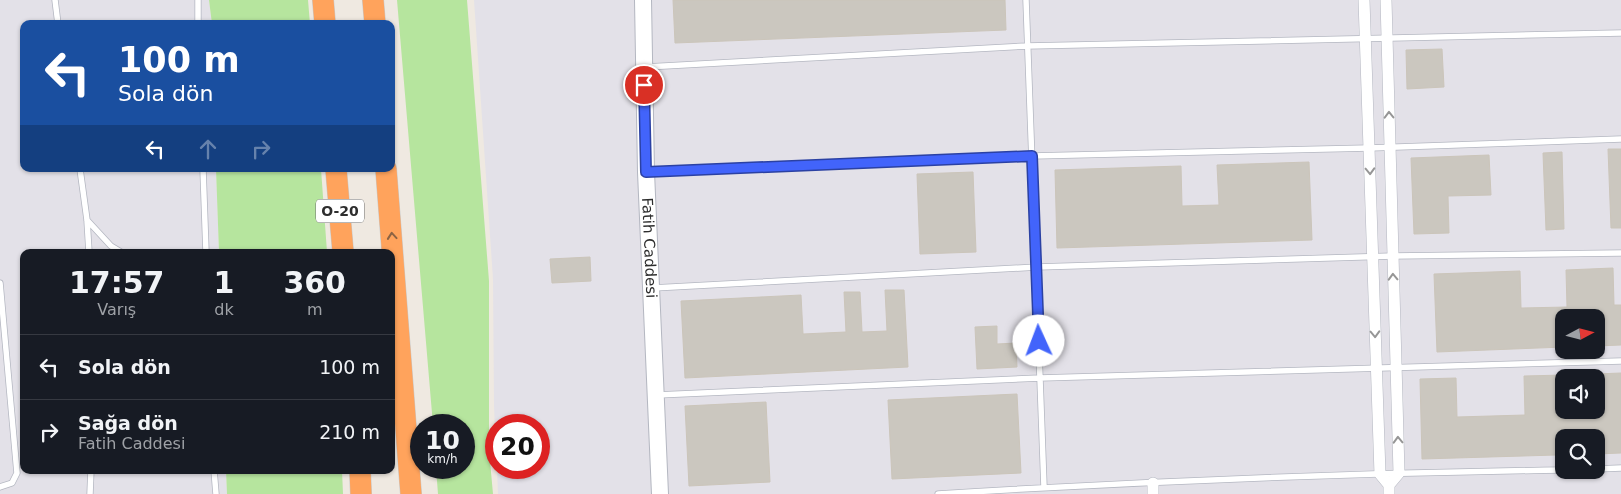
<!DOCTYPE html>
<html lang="tr">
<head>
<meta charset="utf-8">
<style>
  :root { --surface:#171b24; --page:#20242c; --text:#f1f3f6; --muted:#9ea1a6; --line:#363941 }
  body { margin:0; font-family:"DejaVu Sans",sans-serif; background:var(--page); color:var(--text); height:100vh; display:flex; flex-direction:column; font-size:19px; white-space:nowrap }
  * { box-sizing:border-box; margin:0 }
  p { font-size:16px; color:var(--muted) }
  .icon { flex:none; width:28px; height:28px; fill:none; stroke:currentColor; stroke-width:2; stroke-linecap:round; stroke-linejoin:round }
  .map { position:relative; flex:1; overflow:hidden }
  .drawer { position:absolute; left:20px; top:249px; width:375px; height:225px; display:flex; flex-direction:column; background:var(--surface); border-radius:10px; box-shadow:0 1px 4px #0004 }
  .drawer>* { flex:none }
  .banner { position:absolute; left:20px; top:20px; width:375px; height:152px; border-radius:10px; box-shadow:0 1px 4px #0004; background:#1a4fa0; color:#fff; overflow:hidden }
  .needle { width:32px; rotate:83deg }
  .controls { position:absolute; left:1555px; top:309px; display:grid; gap:10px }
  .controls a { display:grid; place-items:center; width:50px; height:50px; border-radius:10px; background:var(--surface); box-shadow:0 1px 4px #0004; font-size:25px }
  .speed { position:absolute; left:410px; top:414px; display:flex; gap:10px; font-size:25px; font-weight:700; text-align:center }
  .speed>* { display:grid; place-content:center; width:65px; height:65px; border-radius:50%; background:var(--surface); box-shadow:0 1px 4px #0004; line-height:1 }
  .speed small { font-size:12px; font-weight:400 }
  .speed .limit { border:8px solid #d22; background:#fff; color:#111 }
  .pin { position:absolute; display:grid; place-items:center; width:42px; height:42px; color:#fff; margin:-21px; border:2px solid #fff; border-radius:50%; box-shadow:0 1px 5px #0007 }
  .me { position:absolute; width:55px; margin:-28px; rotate:358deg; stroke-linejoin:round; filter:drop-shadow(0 0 4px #0008) }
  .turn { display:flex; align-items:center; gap:18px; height:105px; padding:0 15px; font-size:22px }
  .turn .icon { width:65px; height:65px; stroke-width:2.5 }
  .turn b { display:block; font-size:35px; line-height:42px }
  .lanes { display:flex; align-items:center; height:48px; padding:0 15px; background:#0003; justify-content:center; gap:25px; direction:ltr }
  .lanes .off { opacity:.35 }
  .eta { display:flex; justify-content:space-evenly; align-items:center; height:85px; text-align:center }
  .eta b { font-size:30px; font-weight:600; line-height:35px }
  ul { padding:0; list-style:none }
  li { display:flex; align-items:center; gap:15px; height:65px; padding:0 15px; border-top:1px solid var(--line) }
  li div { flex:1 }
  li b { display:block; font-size:19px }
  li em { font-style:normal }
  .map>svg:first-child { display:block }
</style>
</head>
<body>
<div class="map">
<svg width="1621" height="494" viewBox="0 0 1621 494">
  <rect width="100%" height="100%" fill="#efe9e1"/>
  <path fill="#e3e1e8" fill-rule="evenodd" d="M 0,0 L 209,0 L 212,24 L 24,24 L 24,169 L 216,169 L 219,252 L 24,252 L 24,470 L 226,470 L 227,494 L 0,494 Z
    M 474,0 L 1621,0 L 1621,494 L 498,494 L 497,468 L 539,468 L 539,425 L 496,425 L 496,456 L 494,405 L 493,279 ZM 1564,318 L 1596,318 L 1596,350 L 1564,350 ZM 1564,378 L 1596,378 L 1596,410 L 1564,410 ZM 1564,438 L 1596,438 L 1596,470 L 1564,470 Z"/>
  <path fill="#b6e59e" d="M 209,0 L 308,0 L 310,24 L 212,24 Z
    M 397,0 L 467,0 L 489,281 L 489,450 L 493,494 L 438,494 L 436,468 L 464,468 L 464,425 L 433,425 Z
    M 216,169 L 321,169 L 327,252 L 219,252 Z
    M 226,470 L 342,470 L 343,494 L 227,494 Z"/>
  <path fill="#cbc7bf" stroke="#cbc5ba" d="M 673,0 L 1005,0 L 1006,30 L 675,43 Z
    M 1442,49 L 1444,87 L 1407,89 L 1406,50 Z
    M 1608,149 L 1621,149 L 1621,228 L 1611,228 Z
    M 1562,152 L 1564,229 L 1546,230 L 1543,153 Z
    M 1489,155 L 1491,195 L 1448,196 L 1449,233 L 1414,234 L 1411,158 Z
    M 1309,162 L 1312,240 L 1057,248 L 1055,170 L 1181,166 L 1182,206 L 1219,205 L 1217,165 Z
    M 973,172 L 976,252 L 920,254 L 917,174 Z
    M 590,257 L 591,281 L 552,283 L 550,259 Z
    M 1613,268 L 1614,305 L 1621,305 L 1621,345 L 1596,346 L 1596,318 L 1564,318 L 1564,347 L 1437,352 L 1434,274 L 1520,271 L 1521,308 L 1567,307 L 1566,270 Z
    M 885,290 L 904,290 L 908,367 L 685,378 L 681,301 L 801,295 L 803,334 L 846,332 L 844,292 L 860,292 L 862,332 L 887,331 Z
    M 997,326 L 997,344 L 1016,343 L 1017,367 L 977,369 L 975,327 Z
    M 1621,373 L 1621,453 L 1596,454 L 1596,438 L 1556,438 L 1556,455 L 1422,459 L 1420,379 L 1456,378 L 1457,417 L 1525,415 L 1524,376 L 1564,375 L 1564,410 L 1596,410 L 1596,374 Z
    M 1017,394 L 1021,473 L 892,479 L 888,400 Z
    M 766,402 L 770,482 L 689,486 L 685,406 Z"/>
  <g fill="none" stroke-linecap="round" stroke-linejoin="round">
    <defs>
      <path id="lane" d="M 55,0 L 58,24
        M 198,0 L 198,24
        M 1026,0 L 1044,487
        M 646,67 L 1027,46 L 1621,33
        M 80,169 L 87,220 L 89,252
        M 203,169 L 206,252
        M 649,172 L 1032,156 L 1369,148 L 1621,139
        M 87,220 L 111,246 L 121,252
        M 0,283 L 17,473 L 12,483 L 0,487
        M 653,288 L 1037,267 L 1393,256 L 1621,253
        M 657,395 L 1040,378 L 1621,361
        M 1596,469 L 1621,468
        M 214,470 L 216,494
        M 90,494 L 91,470
        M 938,494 C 1146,481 1355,473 1564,470"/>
      <path id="street" d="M 1364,0 L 1380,474 L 1389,485 L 1389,494
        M 1386,0 L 1399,473 L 1389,485
        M 1153,483 L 1153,494"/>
      <g id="secondary">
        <path id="s1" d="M 643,0 L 646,172 L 660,494"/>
      </g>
      <path id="highway" d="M 323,0 L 325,24
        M 373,0 L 375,24
        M 336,169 L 343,252
        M 386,169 L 411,494
        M 360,470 L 361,494"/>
    </defs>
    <use href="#lane" stroke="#b4b7c1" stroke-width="7"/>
    <use href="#street" stroke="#b4b7c1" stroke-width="12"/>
    <use href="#secondary" stroke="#b4b7c1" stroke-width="18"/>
    <use href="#highway" stroke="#c9c9c9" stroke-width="22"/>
    <use href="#lane" stroke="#fff" stroke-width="5.5"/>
    <use href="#street" stroke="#fff" stroke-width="11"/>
    <use href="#secondary" stroke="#fff" stroke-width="16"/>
    <use href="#highway" stroke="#ffa35c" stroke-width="21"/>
  </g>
  <defs><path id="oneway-chevron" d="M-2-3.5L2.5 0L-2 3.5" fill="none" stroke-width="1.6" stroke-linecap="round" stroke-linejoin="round" transform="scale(1.25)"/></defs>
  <g stroke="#969696">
    <use href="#oneway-chevron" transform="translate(1389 115) rotate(-91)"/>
    <use href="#oneway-chevron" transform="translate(1370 171) rotate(88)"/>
    <use href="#oneway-chevron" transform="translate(1393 277) rotate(-92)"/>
    <use href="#oneway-chevron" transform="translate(1375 334) rotate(88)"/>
    <use href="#oneway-chevron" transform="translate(1398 440) rotate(-92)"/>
  </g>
  <use stroke="#8c6343" href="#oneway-chevron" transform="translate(392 236) rotate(-95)"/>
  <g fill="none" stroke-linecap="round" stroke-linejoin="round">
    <defs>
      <path id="route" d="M 644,85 L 646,172 L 1032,156 L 1039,341"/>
    </defs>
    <use href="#route" stroke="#2b41a3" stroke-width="12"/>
    <use href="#route" stroke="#4264fb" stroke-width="9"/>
  </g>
  <g text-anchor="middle" stroke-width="4" stroke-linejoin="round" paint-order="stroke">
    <rect fill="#fff" stroke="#6d6d6d" stroke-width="1" x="316" y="199.5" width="48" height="23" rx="4"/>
    <g font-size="14" font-weight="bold" fill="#2e2e2e">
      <text x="340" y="216">O-20</text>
    </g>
    <g font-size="15" fill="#2e2e2e" stroke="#fff">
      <text dy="5" stroke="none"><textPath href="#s1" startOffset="248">Fatih Caddesi</textPath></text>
    </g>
  </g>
</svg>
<div class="controls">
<a><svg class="needle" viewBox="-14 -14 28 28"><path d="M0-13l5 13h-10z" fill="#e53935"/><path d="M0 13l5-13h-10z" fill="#9ea1a6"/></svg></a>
<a><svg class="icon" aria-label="sound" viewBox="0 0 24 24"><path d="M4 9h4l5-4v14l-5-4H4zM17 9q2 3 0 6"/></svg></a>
<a><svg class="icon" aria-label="search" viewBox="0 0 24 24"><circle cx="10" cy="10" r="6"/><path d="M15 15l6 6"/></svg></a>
</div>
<div class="speed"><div>10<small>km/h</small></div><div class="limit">20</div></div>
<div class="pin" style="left:644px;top:85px;background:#d93025"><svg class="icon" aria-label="arrive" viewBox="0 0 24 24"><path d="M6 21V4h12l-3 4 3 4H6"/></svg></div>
<svg class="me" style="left:1039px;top:341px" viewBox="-20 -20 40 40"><circle r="19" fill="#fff"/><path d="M0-13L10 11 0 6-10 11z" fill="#4264fb"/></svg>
<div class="banner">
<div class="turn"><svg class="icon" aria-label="left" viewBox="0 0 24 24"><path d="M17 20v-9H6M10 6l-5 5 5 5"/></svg><div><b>100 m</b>Sola dön</div></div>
<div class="lanes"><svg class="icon" aria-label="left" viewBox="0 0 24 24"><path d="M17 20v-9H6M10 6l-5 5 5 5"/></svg><svg class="icon off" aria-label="ahead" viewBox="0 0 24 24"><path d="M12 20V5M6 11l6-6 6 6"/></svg><svg class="icon off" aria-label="right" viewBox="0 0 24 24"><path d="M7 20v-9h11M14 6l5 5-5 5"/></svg></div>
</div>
<section class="drawer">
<div class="eta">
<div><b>17:57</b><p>Varış</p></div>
<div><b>1</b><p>dk</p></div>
<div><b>360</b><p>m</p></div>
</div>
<ul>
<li><svg class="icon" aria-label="left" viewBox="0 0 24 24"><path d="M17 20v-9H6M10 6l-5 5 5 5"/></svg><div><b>Sola dön</b></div><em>100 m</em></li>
<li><svg class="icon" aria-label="right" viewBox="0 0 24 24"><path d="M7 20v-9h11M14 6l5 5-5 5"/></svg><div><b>Sağa dön</b><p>Fatih Caddesi</p></div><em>210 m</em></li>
</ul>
</section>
</div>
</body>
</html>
